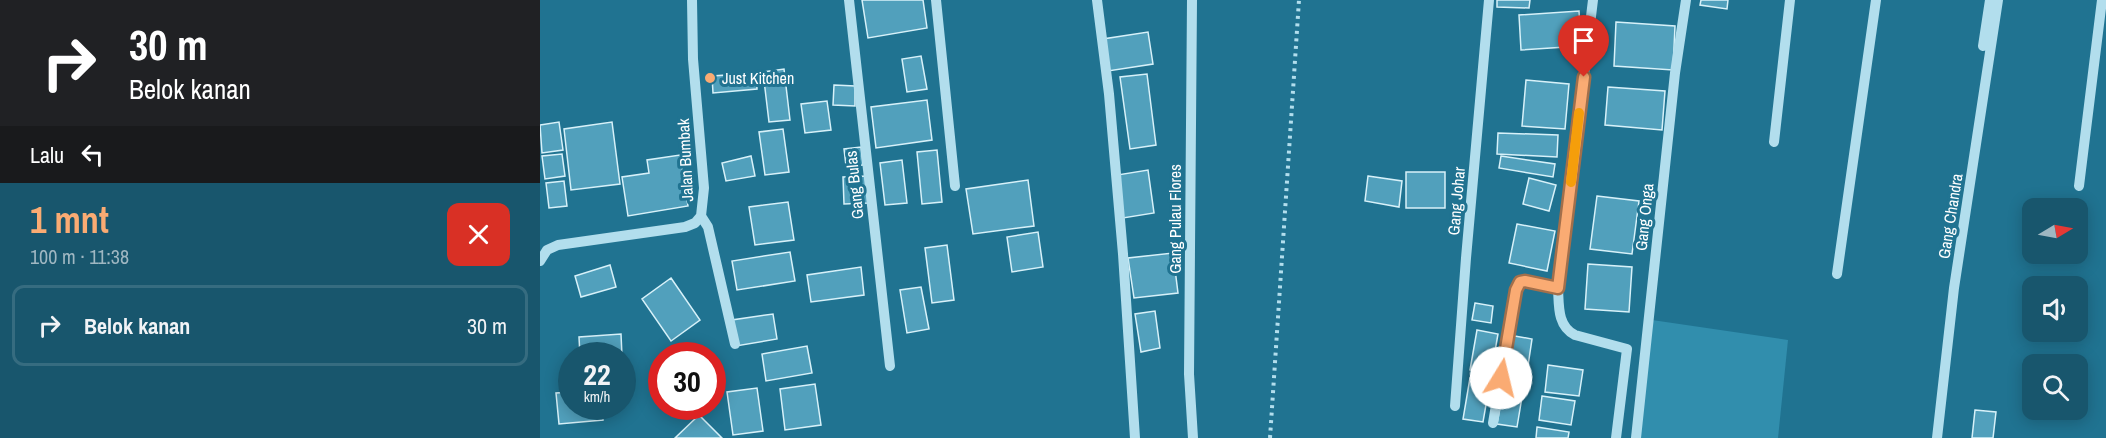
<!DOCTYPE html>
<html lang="id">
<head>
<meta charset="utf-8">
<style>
  :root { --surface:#18566d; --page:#255f75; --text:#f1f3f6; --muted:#9fb7c2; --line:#366c80; --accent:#faab73 }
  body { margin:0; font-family:"Archivo Narrow",sans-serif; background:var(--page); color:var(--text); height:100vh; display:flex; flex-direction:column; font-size:22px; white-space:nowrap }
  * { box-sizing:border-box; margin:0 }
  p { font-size:20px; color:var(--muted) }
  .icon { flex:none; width:33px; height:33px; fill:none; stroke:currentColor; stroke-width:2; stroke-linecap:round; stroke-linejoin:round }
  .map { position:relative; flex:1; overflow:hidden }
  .side { display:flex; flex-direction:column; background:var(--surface); width:540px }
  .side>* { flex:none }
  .banner { background:#202124; color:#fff; overflow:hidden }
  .needle { width:39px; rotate:80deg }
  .buttons { position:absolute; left:1482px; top:198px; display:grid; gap:12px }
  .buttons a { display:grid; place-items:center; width:66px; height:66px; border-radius:12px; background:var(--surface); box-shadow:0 3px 15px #0003; font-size:30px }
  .speed { position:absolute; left:18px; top:342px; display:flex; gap:12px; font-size:30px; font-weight:700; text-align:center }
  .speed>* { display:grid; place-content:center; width:78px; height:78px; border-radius:50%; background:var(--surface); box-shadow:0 3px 15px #0003; line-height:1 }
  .speed small { font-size:15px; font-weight:400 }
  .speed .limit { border:9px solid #d22; background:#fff; color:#111 }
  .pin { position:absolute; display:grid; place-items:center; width:51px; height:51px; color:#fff; margin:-62px -26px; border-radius:50% 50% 50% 0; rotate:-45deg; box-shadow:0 0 6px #0007 }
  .pin .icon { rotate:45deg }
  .me { position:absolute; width:66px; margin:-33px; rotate:9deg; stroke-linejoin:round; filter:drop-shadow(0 0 4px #0008) }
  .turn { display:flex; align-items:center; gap:21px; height:126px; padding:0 30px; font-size:27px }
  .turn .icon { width:78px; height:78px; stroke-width:2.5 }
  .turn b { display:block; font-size:42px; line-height:51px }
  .then { display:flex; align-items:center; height:57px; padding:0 30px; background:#0003; gap:12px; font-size:22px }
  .round { display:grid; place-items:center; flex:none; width:63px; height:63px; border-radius:12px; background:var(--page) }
  .summary { display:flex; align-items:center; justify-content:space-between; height:102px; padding:0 30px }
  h1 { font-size:36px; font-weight:800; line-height:45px; color:var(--accent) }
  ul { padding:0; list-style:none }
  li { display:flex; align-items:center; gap:18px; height:81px; margin:0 12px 9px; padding:0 18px; border:3px solid var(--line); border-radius:12px }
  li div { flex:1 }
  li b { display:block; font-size:22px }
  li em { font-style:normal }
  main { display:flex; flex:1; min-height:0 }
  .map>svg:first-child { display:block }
</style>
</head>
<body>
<main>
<section class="side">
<div class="banner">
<div class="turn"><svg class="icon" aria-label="right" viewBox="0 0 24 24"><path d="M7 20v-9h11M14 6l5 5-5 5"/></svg><div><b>30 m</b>Belok kanan</div></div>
<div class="then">Lalu<svg class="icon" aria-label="left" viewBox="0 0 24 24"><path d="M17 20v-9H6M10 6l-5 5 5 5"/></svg></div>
</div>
<div class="summary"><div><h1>1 mnt</h1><p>100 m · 11:38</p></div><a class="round" style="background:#d93025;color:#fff"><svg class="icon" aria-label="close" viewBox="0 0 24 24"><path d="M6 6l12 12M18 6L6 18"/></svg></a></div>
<ul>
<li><svg class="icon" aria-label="right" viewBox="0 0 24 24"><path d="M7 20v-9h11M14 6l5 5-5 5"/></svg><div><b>Belok kanan</b></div><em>30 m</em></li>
</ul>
</section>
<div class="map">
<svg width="1566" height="438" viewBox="0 0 1566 438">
  <rect width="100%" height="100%" fill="#207391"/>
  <path fill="#318ead" d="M 1112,320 L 1248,340 L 1238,438 L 1091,438 Z"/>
  <path fill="#51a0bc" stroke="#d7f1f9" stroke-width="1.5" d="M 322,0 L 383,0 L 387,28 L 328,38 Z
    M 957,0 L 990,0 L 989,8 L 957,7 Z
    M 1161,0 L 1188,0 L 1187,9 L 1160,5 Z
    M 1039,11 L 1041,46 L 981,50 L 979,15 Z
    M 1076,22 L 1135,26 L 1133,70 L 1074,66 Z
    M 608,32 L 613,64 L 568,71 L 563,39 Z
    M 381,56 L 387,89 L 367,92 L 362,59 Z
    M 244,69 L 250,120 L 229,122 L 223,72 Z
    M 216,73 L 217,89 L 173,93 L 172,76 Z
    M 607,74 L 616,145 L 590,149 L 580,77 Z
    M 986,80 L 1029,84 L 1025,129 L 982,126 Z
    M 294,85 L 315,86 L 315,106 L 293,105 Z
    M 1068,87 L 1125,91 L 1122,130 L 1065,125 Z
    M 387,100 L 392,140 L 336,148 L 331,107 Z
    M 287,101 L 291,130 L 265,133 L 261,104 Z
    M 19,122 L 23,150 L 2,153 L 0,125 Z
    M 72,122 L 80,184 L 31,190 L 24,129 Z
    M 243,129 L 249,172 L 225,175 L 219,132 Z
    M 958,133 L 1018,135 L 1017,157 L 957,154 Z
    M 321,147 L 323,165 L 306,166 L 304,149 Z
    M 397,150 L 402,202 L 382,204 L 377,152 Z
    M 22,154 L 25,176 L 5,179 L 2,156 Z
    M 140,155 L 148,206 L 88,216 L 82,177 L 109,173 L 107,160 Z
    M 211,156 L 215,176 L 186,181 L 182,163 Z
    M 961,156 L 1015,164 L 1013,177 L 959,168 Z
    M 362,160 L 367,203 L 345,205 L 340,163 Z
    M 608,170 L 614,213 L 583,218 L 577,175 Z
    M 866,172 L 905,172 L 905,208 L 866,208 Z
    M 327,176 L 328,203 L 304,204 L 303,177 Z
    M 828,176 L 862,181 L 859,207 L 825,201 Z
    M 989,178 L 1016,185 L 1009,211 L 983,204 Z
    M 488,180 L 494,226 L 433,234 L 426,189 Z
    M 24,181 L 27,206 L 9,208 L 6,183 Z
    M 1057,196 L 1099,201 L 1092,254 L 1050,249 Z
    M 248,202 L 254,240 L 215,245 L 209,207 Z
    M 977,224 L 1015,231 L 1007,271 L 969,263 Z
    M 498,232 L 503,267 L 472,272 L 467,237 Z
    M 407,245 L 414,300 L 392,303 L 385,248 Z
    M 250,252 L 255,281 L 197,290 L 192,261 Z
    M 633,253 L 638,293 L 594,298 L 588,258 Z
    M 1048,264 L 1092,267 L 1089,312 L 1045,309 Z
    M 70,265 L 76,287 L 41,297 L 35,276 Z
    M 321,267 L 324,295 L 271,302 L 267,275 Z
    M 131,278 L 160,320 L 131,341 L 102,299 Z
    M 381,287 L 389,329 L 367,333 L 360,290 Z
    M 935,303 L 953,306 L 951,323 L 932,320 Z
    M 615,311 L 620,348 L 601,352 L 595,314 Z
    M 233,314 L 237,339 L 196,346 L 192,320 Z
    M 937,330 L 958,334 L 951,374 L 930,370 Z
    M 81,334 L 82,356 L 40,356 L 39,337 Z
    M 969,335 L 992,339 L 986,379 L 963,376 Z
    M 267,346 L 272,373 L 226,381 L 222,354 Z
    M 1008,365 L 1043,370 L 1039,396 L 1005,392 Z
    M 930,378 L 950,382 L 943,422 L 923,419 Z
    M 965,381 L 984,385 L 977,427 L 957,424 Z
    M 275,384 L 281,425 L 245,430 L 240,389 Z
    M 217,388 L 223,431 L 193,435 L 187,392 Z
    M 32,392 L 32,406 L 62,406 L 63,420 L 19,424 L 16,393 Z
    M 1002,396 L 1035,401 L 1031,425 L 999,420 Z
    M 1435,410 L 1456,412 L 1453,438 L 1432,438 Z
    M 159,415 L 182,438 L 135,438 Z
    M 997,427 L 1029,432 L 1028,438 L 996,438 Z"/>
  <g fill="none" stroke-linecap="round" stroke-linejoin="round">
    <path stroke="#b2deed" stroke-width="4" stroke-dasharray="3 4.5" stroke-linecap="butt" d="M 730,438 L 759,0"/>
    <path stroke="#b2deed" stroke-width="10" d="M 309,0 L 350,366
      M 396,0 L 415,186
      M 557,0 L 569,94 L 583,254 L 595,438
      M 652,0 L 649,374 L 653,438
      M 1053,0 L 1018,288 C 1019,305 1017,326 1035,335 L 1087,349 L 1076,438
      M 1443,46 L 1450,0
      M 1234,142 L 1250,0
      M 1539,186 L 1562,0
      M 161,216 L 168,227 L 195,344
      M 0,261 L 7,250 L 18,245 L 145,227 L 155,223 L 161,216 L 164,188 L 153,59 L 152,0
      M 1297,274 L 1336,0
      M 915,406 L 926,258 L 949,0
      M 953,423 L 968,332 L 978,286 L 982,281 L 985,281 L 1018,288
      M 1096,438 L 1135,73 L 1146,0
      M 1397,438 L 1414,288 L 1458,0"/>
  </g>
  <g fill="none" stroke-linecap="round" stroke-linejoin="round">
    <defs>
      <path id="route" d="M 961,378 L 976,290 L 980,282 L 985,281 L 1018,288 L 1044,77"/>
    </defs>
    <use href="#route" stroke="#a26f4b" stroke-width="15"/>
    <use href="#route" stroke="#faab73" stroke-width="10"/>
    <path stroke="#f59e0b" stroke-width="10" d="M 1031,182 L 1039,113"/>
  </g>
  <circle fill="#faab73" stroke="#207391" stroke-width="2" cx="170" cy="78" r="6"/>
  <g text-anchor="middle" stroke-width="6" stroke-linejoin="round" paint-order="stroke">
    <g font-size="16" fill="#fff" stroke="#207391" text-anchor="start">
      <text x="182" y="84">Just Kitchen</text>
    </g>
    <g font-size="16" fill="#fff" stroke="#207391">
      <text transform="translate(145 160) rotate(-93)" y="6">Jalan Bumbak</text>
      <text transform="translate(314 185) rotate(-96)" y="6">Gang Bulas</text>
      <text transform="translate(916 201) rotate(-85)" y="6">Gang Johar</text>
      <text transform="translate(1410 216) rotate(-81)" y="6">Gang Chandra</text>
      <text transform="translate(1104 217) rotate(-84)" y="6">Gang Onga</text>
      <text transform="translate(635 219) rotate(-90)" y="6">Gang Pulau Flores</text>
    </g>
  </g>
</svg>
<div class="buttons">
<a><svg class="needle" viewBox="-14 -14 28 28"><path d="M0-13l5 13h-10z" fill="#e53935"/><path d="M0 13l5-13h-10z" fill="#9fb7c2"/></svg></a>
<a><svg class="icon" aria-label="sound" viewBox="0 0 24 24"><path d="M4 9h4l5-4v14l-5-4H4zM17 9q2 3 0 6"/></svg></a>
<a><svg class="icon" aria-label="search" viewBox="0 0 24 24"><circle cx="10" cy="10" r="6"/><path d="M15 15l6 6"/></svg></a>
</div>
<div class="speed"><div>22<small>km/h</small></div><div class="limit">30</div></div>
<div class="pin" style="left:1044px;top:77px;background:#d93025"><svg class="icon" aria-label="arrive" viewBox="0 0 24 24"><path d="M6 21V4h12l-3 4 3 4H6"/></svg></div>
<svg class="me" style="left:961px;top:378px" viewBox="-20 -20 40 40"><circle r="19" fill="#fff"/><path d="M0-13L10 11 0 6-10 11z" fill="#faab73"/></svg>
</div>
</main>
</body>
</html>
